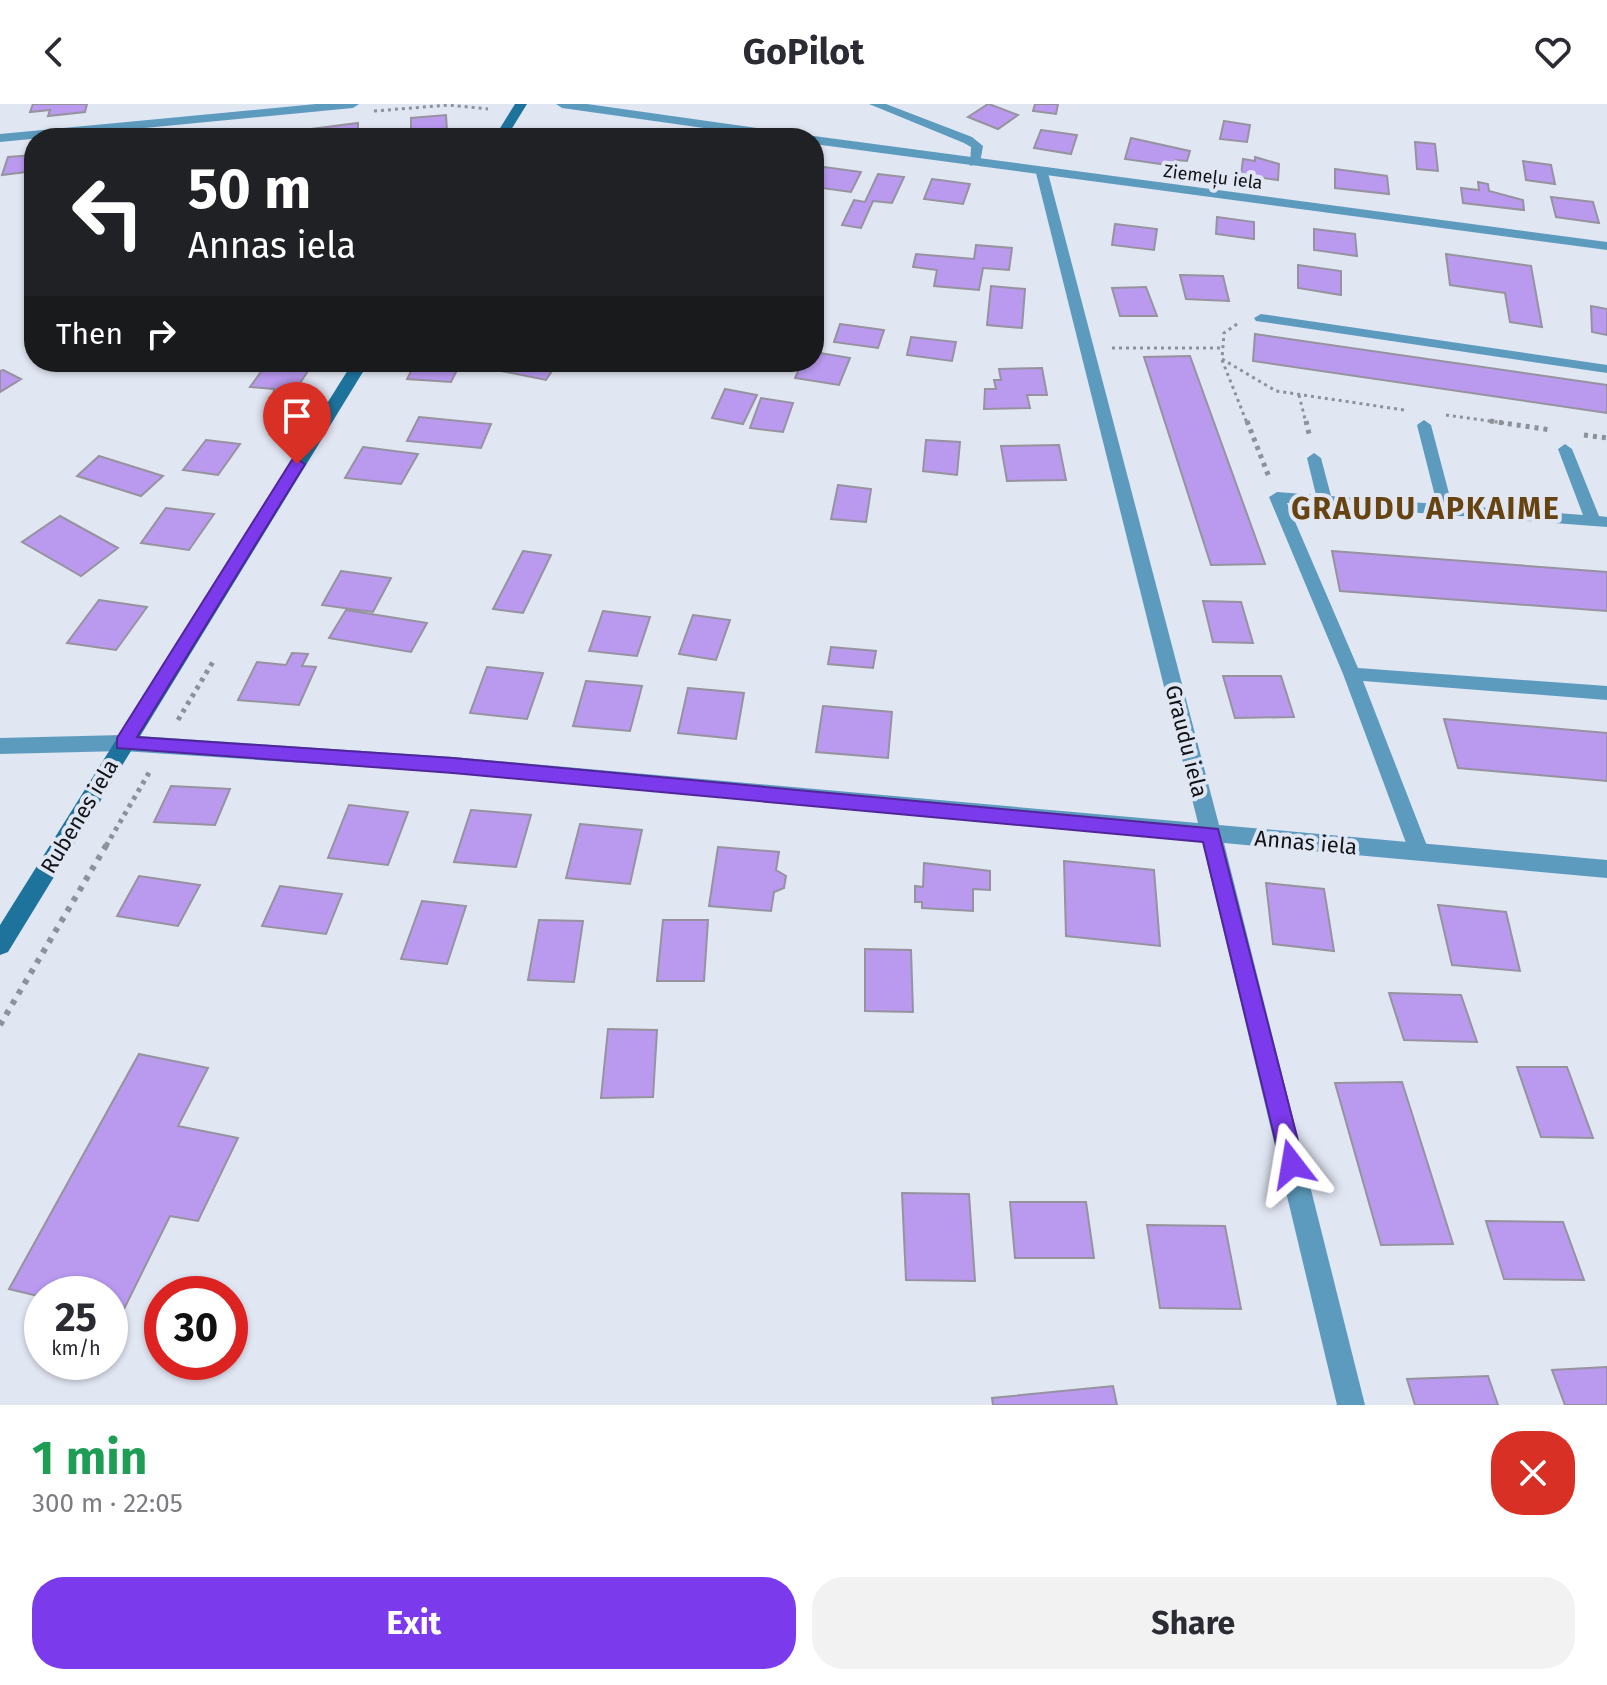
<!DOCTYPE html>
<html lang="en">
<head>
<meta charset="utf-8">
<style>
  :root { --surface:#fff; --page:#f2f2f3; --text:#2b2b33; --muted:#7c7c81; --accent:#7c3aed }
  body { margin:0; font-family:"Fira Sans",sans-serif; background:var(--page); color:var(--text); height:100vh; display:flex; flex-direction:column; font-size:30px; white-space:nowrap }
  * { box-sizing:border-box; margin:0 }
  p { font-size:26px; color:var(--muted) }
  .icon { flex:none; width:44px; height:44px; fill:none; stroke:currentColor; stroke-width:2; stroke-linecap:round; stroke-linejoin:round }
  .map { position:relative; height:1301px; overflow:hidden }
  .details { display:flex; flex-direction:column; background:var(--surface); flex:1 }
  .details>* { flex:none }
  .guide { position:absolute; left:24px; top:24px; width:800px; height:244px; border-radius:32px; box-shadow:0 2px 6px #0004; background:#202124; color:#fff; overflow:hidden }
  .speed { position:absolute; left:24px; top:1172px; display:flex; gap:16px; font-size:40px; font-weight:700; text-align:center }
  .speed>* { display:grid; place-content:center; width:104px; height:104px; border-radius:50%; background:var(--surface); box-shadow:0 2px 6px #0004; line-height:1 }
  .speed small { font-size:20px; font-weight:400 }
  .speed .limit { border:12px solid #d22; background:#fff; color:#111 }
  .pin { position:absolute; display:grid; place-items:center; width:68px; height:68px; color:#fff; margin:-82px -34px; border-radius:50% 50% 50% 0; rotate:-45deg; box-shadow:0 0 8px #0007 }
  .pin .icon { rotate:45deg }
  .me { position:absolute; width:88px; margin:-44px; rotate:346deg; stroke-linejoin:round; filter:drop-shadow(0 0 6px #0008) }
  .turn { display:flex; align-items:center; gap:28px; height:168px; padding:0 32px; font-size:36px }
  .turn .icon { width:104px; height:104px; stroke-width:2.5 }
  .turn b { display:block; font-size:56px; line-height:68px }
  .then { display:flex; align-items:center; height:76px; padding:0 32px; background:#0003; gap:16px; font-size:30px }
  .round { display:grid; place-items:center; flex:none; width:84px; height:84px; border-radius:32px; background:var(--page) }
  .head { display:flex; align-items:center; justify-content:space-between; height:136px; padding:0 32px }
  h1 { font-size:48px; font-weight:700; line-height:60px; color:#1e9e55 }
  .primary-button { display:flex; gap:16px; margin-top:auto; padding:16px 32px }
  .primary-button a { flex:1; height:92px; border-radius:32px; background:var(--accent); color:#fff; font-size:32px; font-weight:700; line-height:92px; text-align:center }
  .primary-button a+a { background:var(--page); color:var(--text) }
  header { display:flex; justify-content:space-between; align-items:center; height:104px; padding:0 32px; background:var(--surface); font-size:36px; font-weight:700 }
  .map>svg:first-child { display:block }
</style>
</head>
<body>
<header><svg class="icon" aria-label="back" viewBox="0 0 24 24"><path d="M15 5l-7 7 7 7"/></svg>GoPilot<svg class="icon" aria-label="heart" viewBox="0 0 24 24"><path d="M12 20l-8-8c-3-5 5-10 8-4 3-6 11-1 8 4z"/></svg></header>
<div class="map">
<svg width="1607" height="1301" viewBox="0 0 1607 1301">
  <rect width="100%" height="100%" fill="#e1e6f3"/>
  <path fill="#b99aef" stroke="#96939f" stroke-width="2" d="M 33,0 L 87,0 L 85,8 L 48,12 L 50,6 L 30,8 Z
    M 988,0 L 989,0 L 1018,11 L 998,25 L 968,13 Z
    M 1035,0 L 1058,0 L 1056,10 L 1033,7 Z
    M 446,11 L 447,27 L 411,30 L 411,14 Z
    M 1224,17 L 1250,21 L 1247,38 L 1220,35 Z
    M 358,19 L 358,34 L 303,34 L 304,26 Z
    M 1041,26 L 1077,31 L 1071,50 L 1034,44 Z
    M 1131,34 L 1190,47 L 1187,57 L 1176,56 L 1175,62 L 1125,55 Z
    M 1415,38 L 1435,40 L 1438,67 L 1417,65 Z
    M 34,51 L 34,67 L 2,71 L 8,53 Z
    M 1255,53 L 1279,60 L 1278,76 L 1241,71 L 1243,55 L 1255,57 Z
    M 1523,57 L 1551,61 L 1555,80 L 1526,76 Z
    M 824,63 L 861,68 L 851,88 L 814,83 Z
    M 1335,65 L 1387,72 L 1389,90 L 1335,84 Z
    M 878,70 L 904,73 L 892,99 L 873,97 L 861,124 L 842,121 L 854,96 L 865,98 Z
    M 932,75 L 970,80 L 963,100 L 924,95 Z
    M 1478,78 L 1488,80 L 1489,87 L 1523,96 L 1524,106 L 1463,99 L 1461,84 L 1479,86 Z
    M 1551,93 L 1593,98 L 1599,119 L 1556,113 Z
    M 1217,113 L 1254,118 L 1254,135 L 1216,130 Z
    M 1115,120 L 1157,125 L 1154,146 L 1112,141 Z
    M 1314,125 L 1355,130 L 1357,152 L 1314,146 Z
    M 976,141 L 1012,144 L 1009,166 L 983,164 L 979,186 L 934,182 L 937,166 L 913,163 L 916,150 L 974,155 Z
    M 1446,150 L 1531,162 L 1542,223 L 1510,218 L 1505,189 L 1450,181 Z
    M 1298,161 L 1341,167 L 1341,191 L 1298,184 Z
    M 1180,171 L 1223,172 L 1229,197 L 1186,195 Z
    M 991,182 L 1025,185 L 1022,224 L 987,221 Z
    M 1146,183 L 1157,212 L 1120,212 L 1112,184 Z
    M 1591,202 L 1607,205 L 1607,231 L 1592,228 Z
    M 840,220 L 884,226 L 878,244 L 834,238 Z
    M 1255,230 L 1607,281 L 1607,309 L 1253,257 Z
    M 911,233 L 956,238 L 952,257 L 907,251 Z
    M 814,248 L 850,254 L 839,281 L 795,274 L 802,258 L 814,258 Z
    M 1190,252 L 1265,460 L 1211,461 L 1144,253 Z
    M 268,258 L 294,258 L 312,261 L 294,288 L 283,295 L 273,293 L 274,285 L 250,283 Z
    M 416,258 L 461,258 L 451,278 L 407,275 Z
    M 486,258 L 558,258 L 546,276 L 482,263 Z
    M 1042,264 L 1047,291 L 1027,291 L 1030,304 L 984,305 L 985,285 L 996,285 L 994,276 L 1001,276 L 999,265 Z
    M 3,266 L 21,275 L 0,288 L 0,267 Z
    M 725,285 L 757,291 L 743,320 L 712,314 Z
    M 761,294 L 793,299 L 783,328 L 750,324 Z
    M 419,313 L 491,320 L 481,344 L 407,337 Z
    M 206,336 L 240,340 L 218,371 L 183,366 Z
    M 926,336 L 960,338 L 957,371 L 923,367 Z
    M 1059,341 L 1066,376 L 1007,377 L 1001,342 Z
    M 363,343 L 418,350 L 401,380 L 345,374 Z
    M 99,352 L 163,372 L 141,392 L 77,372 Z
    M 838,381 L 871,385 L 866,418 L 831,415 Z
    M 166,404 L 214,410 L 189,446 L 141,439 Z
    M 60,412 L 118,444 L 81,472 L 22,438 Z
    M 523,447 L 551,451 L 523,509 L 493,505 Z
    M 1332,447 L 1607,468 L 1607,507 L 1340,487 Z
    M 341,467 L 391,474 L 373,508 L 322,501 Z
    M 99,496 L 147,503 L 116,546 L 67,539 Z
    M 1203,497 L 1241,498 L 1253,539 L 1213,538 Z
    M 346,506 L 427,519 L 411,548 L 329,534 Z
    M 603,507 L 650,513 L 637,552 L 589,547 Z
    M 693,511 L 730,516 L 716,556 L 679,550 Z
    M 831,543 L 876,547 L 873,564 L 828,560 Z
    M 292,549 L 308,550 L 302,562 L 316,563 L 299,601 L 238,596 L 257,558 L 286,561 Z
    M 487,563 L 543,569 L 527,615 L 470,609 Z
    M 1223,572 L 1281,572 L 1294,613 L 1235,614 Z
    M 586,577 L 642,582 L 630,627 L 573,622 Z
    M 688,584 L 744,589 L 736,635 L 678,629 Z
    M 823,602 L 892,608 L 888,654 L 816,648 Z
    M 1444,615 L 1607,629 L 1607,677 L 1458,664 Z
    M 171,682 L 230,685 L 215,721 L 154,718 Z
    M 349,701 L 408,708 L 388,761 L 328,754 Z
    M 471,706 L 531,711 L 516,763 L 454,758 Z
    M 580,720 L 642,726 L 630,780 L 566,774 Z
    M 718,743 L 779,748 L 776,766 L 786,772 L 784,784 L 774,788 L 771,807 L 709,802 Z
    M 1064,757 L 1154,766 L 1160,842 L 1066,832 Z
    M 924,759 L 990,767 L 990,786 L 973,785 L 973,807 L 922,804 L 922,798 L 915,798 L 915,782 L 923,783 Z
    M 139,772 L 200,781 L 178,822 L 117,812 Z
    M 1266,779 L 1324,785 L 1334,847 L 1273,840 Z
    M 280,782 L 342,790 L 326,830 L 262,822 Z
    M 422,797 L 466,802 L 447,860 L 401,855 Z
    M 1438,801 L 1506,808 L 1520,867 L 1452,861 Z
    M 539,816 L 583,817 L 574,878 L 528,876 Z
    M 663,816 L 708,816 L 704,877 L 657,877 Z
    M 865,845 L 911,846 L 913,908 L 865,907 Z
    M 1389,889 L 1461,891 L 1477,938 L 1404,936 Z
    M 608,925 L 657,926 L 653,993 L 601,994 Z
    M 139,950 L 208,964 L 178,1022 L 238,1034 L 198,1117 L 170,1112 L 121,1211 L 110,1208 L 110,1190 L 42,1193 L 9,1185 Z
    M 1517,963 L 1567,963 L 1593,1034 L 1541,1033 Z
    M 1402,978 L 1453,1140 L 1381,1141 L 1335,979 Z
    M 902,1089 L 969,1090 L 975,1177 L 906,1176 Z
    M 1010,1098 L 1086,1098 L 1094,1154 L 1015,1154 Z
    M 1486,1117 L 1563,1118 L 1584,1176 L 1504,1175 Z
    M 1147,1121 L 1225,1122 L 1241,1205 L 1160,1204 Z
    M 1607,1263 L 1607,1301 L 1565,1301 L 1552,1266 Z
    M 1488,1272 L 1498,1301 L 1415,1301 L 1407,1275 Z
    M 1113,1282 L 1117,1301 L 993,1301 L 992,1294 Z"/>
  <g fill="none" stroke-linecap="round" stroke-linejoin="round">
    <path stroke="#8d919a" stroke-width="3" stroke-dasharray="3 4" stroke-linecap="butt" d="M 374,7 L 449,1 L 488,5
      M 1237,220 L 1224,229 L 1222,255 L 1276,287 L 1404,306
      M 1112,244 L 1223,244
      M 1222,256 L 1247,319
      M 1299,291 L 1306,319
      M 1446,311 L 1504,319"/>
    <path stroke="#8d919a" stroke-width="5" stroke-dasharray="4 5" stroke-linecap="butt" d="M 1247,317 L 1269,373
      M 1306,317 L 1310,334
      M 1490,317 L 1551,326
      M 1584,331 L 1607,334
      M 178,616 L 214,556
      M 106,742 L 150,667"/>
    <path stroke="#8d919a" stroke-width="6" stroke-dasharray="5 7" stroke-linecap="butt" d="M 0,921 L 107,740"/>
    <path fill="#5d9bbe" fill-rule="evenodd" d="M 1261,210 L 1607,261 L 1607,269 L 1256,217 L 1254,214 Z
      M 1424,316 L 1431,321 L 1452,401 L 1583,411 L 1558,345 L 1565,340 L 1572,345 L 1599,412 L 1607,413 L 1607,423 L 1287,399 L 1358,564 L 1607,582 L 1607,596 L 1363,577 L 1429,747 L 1426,753 L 1419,755 L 1412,753 L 1409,747 L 1343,570 L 1269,393 L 1277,388 L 1316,391 L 1307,354 L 1314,349 L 1321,354 L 1331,392 L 1437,400 L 1417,321 Z"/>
    <path fill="#5d9bbe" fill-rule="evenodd" d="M 869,0 L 886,0 L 972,33 L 983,42 L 980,59 L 970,62 L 971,43 L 964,39 Z
      M 1042,65 L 1048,69 L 1219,721 L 1607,756 L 1607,774 L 1224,739 L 1365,1301 L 1337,1301 L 1202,737 L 453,669 L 123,647 L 0,650 L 0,634 L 123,631 L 453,653 L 1198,719 L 1036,69 Z"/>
    <path fill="#5d9bbe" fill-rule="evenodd" d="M 316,0 L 359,0 L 353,4 L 0,38 L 0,30 Z
      M 556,0 L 587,0 L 800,30 L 806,34 L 774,34 L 562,4 Z
      M 814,32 L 1607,138 L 1607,146 L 814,40 L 814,34 L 809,34 Z"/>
    <path fill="#1e739c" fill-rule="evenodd" d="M 515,0 L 527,0 L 506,34 L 494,34 Z
      M 353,258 L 369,258 L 8,848 L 0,851 L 0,821 Z"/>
  </g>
  <path fill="#7c3aed" stroke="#51269a" stroke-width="2" d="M 297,355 L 305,360 L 137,633 L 453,654 L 1218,725 L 1304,1060 L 1300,1068 L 1292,1071 L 1284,1068 L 1281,1060 L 1203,738 L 453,669 L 117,644 L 117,634 L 292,356 Z"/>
  <g text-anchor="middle" stroke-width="8" stroke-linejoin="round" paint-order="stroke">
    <g font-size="18" fill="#111317" stroke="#e1e6f3">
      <text transform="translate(1213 73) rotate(7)" y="6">Ziemeļu iela</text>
    </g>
    <g font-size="22" fill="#111317" stroke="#e1e6f3">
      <text transform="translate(1187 637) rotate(76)" y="8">Graudu iela</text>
      <text transform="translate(79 712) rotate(-59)" y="8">Rubenes iela</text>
      <text transform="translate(1306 738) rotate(5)" y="8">Annas iela</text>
    </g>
    <g font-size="30" font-weight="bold" letter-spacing="2" fill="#674311" stroke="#e1e6f3">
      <text x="1426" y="415">GRAUDU APKAIME</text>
    </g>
  </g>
</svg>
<div class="speed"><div>25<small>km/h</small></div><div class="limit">30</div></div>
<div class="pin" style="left:297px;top:360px;background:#d93025"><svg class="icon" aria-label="arrive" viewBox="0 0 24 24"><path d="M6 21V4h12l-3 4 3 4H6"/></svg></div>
<svg class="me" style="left:1292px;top:1060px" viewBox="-20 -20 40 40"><path d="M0-17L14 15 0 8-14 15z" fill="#7c3aed" stroke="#fff" stroke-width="4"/></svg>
<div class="guide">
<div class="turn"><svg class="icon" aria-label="left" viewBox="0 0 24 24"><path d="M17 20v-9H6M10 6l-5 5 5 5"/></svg><div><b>50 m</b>Annas iela</div></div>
<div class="then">Then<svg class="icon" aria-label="right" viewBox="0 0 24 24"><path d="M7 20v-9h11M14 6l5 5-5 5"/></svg></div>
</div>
</div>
<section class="details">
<div class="head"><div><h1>1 min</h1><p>300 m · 22:05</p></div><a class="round" style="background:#d93025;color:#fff"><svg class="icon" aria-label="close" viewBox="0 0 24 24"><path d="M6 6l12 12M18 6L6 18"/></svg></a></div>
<div class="primary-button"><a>Exit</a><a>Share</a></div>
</section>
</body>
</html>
